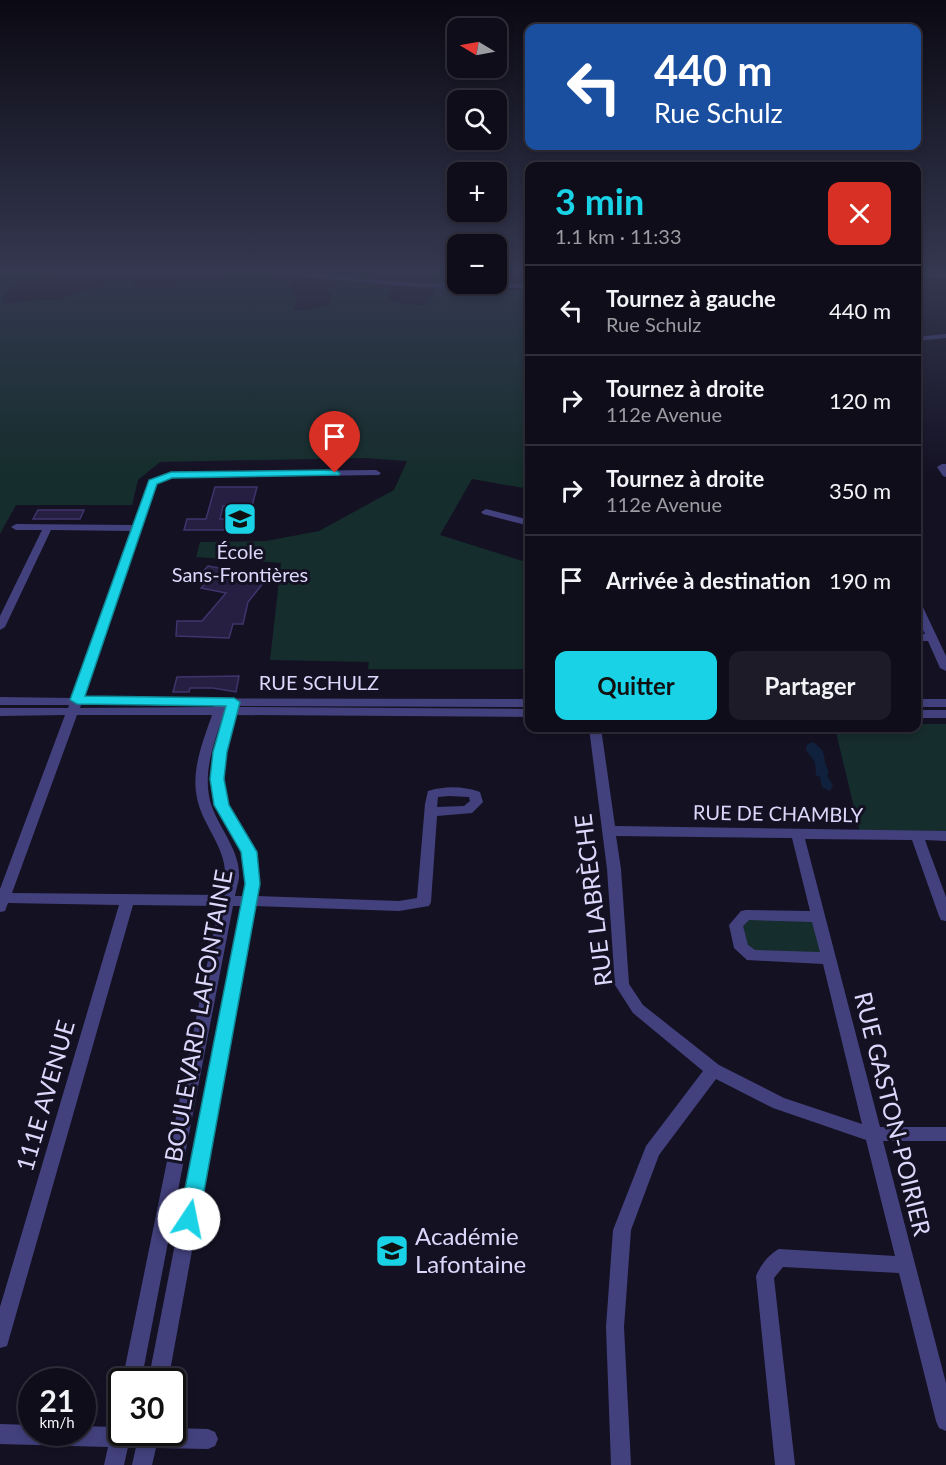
<!DOCTYPE html>
<html lang="fr">
<head>
<meta charset="utf-8">
<style>
  :root { --surface:#0f0d1a; --page:#1d1b27; --text:#f1f3f6; --muted:#9b9ca2; --line:#2f2d39; --accent:#19d2e6 }
  body { margin:0; font-family:Lato,sans-serif; background:var(--page); color:var(--text); height:100vh; display:flex; flex-direction:column; font-size:22px; white-space:nowrap }
  * { box-sizing:border-box; margin:0 }
  p { font-size:20px; color:var(--muted) }
  .icon { flex:none; width:33px; height:33px; fill:none; stroke:currentColor; stroke-width:2; stroke-linecap:round; stroke-linejoin:round }
  .map { position:relative; flex:1; overflow:hidden }
  .drawer { position:absolute; left:525px; top:162px; width:396px; height:570px; display:flex; flex-direction:column; background:var(--surface); border-radius:12px; box-shadow:0 3px 9px #0003,0 0 0 2px var(--line) }
  .drawer>* { flex:none }
  .hud { position:absolute; left:525px; top:24px; width:396px; height:126px; border-radius:12px; box-shadow:0 3px 9px #0003,0 0 0 2px var(--line); background:#1a4fa0; color:#fff; overflow:hidden }
  .needle { width:39px; rotate:280deg }
  .tools { position:absolute; left:447px; top:18px; display:grid; gap:12px }
  .tools a { display:grid; place-items:center; width:60px; height:60px; border-radius:12px; background:var(--surface); box-shadow:0 3px 9px #0003,0 0 0 2px var(--line); font-size:30px }
  .speed { position:absolute; left:18px; top:1368px; display:flex; gap:12px; font-size:30px; font-weight:700; text-align:center }
  .speed>* { display:grid; place-content:center; width:78px; height:78px; border-radius:50%; background:var(--surface); box-shadow:0 3px 9px #0003,0 0 0 2px var(--line); line-height:1 }
  .speed small { font-size:15px; font-weight:400 }
  .speed .limit { border:3px solid #111; border-radius:9px; background:#fff; color:#111 }
  .pin { position:absolute; display:grid; place-items:center; width:51px; height:51px; color:#fff; margin:-62px -26px; border-radius:50% 50% 50% 0; rotate:-45deg; box-shadow:0 0 6px #0007 }
  .pin .icon { rotate:45deg }
  .me { position:absolute; width:66px; margin:-33px; rotate:11deg; stroke-linejoin:round; filter:drop-shadow(0 0 4px #0008) }
  .turn { display:flex; align-items:center; gap:21px; height:126px; padding:0 30px; font-size:27px }
  .turn .icon { width:78px; height:78px; stroke-width:2.5 }
  .turn b { display:block; font-size:42px; line-height:51px }
  .round { display:grid; place-items:center; flex:none; width:63px; height:63px; border-radius:12px; background:var(--page) }
  .overview { display:flex; align-items:center; justify-content:space-between; height:102px; padding:0 30px }
  h1 { font-size:36px; font-weight:700; line-height:45px; color:var(--accent) }
  .cta { display:flex; gap:12px; margin-top:auto; padding:12px 30px }
  .cta a { flex:1; height:69px; border-radius:12px; background:var(--accent); color:#111; font-size:24px; font-weight:700; line-height:69px; text-align:center }
  .cta a+a { background:var(--page); color:var(--text) }
  ul { padding:0; list-style:none }
  li { display:flex; align-items:center; gap:18px; height:90px; padding:0 30px; border-top:2px solid var(--line) }
  li div { flex:1 }
  li b { display:block; font-size:22px }
  li em { font-style:normal }
  .map>svg:first-child { display:block }
</style>
</head>
<body>
<div class="map">
<svg width="946" height="1465" viewBox="0 0 946 1465">
  <rect width="100%" height="100%" fill="#141123"/>
  <path fill="#152d2c" d="M 0,271 L 63,271 L 53,277 L 16,283 L 2,298 L 4,303 L 60,299 L 117,280 L 134,280 L 133,287 L 166,287 L 181,283 L 209,284 L 235,273 L 293,279 L 290,288 L 297,300 L 293,310 L 301,311 L 329,305 L 331,294 L 324,290 L 340,284 L 343,279 L 327,274 L 326,271 L 368,271 L 375,286 L 393,287 L 386,298 L 402,304 L 426,305 L 435,288 L 429,282 L 431,277 L 423,271 L 457,271 L 457,275 L 451,282 L 454,290 L 529,290 L 529,489 L 472,479 L 440,535 L 529,563 L 529,669 L 368,669 L 369,662 L 270,660 L 281,563 L 196,557 L 200,542 L 266,541 L 319,531 L 394,490 L 407,461 L 364,458 L 160,462 L 138,480 L 132,505 L 16,505 L 0,534 Z
    M 917,724 L 946,724 L 946,838 L 861,837 L 835,728 L 916,728 Z
    M 746,915 L 818,917 L 828,958 L 752,956 L 736,925 Z"/>
  <path fill="#10213e" d="M 813,742 C 822,749 824,751 825,762 C 826,769 830,769 827,776 L 833,785 L 830,791 L 822,787 L 820,777 L 816,775 L 815,762 L 806,750 L 807,745 Z"/>
  <path fill="#261f42" stroke="#3f346c" stroke-width="1.5" d="M 215,487 L 257,487 L 252,506 L 223,506 L 220,519 L 245,519 L 242,530 L 184,530 L 187,519 L 206,519 Z
    M 38,510 L 84,510 L 80,519 L 33,519 Z
    M 208,566 L 268,577 L 248,602 L 243,624 L 233,624 L 229,638 L 176,636 L 177,621 L 202,621 L 226,593 L 201,588 L 206,583 L 196,579 Z
    M 239,676 L 236,692 L 213,688 L 190,688 L 189,692 L 173,692 L 177,677 Z"/>
  <g fill="none" stroke-linecap="round" stroke-linejoin="round">
    <path fill="#43417d" fill-rule="evenodd" d="M 259,271 L 285,271 L 415,283 L 530,284 L 530,288 L 415,287 L 262,273 Z
      M 916,272 L 946,274 L 946,278 L 916,276 Z
      M 946,334 L 946,338 L 916,341 L 916,337 Z
      M 942,464 L 946,464 L 946,477 L 943,476 L 937,467 Z
      M 376,470 L 381,473 L 379,475 L 172,478 L 157,484 L 84,698 L 530,699 L 530,707 L 239,706 L 238,707 L 530,709 L 530,717 L 236,715 C 229,743 216,778 228,806 C 235,822 248,835 255,850 C 260,863 259,883 257,896 L 399,901 L 417,898 L 425,804 L 428,791 C 446,786 462,786 480,792 L 483,802 L 472,813 L 437,816 L 431,902 L 429,906 L 399,911 L 255,906 L 168,1382 L 148,1382 L 241,906 L 233,906 L 141,1382 L 122,1382 L 219,906 L 133,905 L 7,1346 L 0,1348 L 0,1307 L 119,905 L 8,903 L 5,911 L 0,912 L 0,889 L 65,715 L 0,716 L 0,708 L 68,708 L 69,705 L 0,705 L 0,697 L 72,698 L 131,531 L 51,530 L 5,627 L 0,630 L 0,616 L 42,530 L 16,530 L 11,527 L 16,524 L 133,525 L 150,480 L 171,472 ZM 81,705 L 214,705 L 214,707 L 80,708 ZM 77,715 L 212,715 C 203,741 191,770 197,798 C 202,825 227,848 225,877 C 225,883 222,890 221,895 L 12,893 ZM 223,715 L 214,752 L 211,779 L 215,805 L 242,852 L 245,884 L 243,896 L 235,896 C 236,890 238,884 239,878 C 241,848 214,824 209,796 C 204,768 215,741 223,715 ZM 449,796 L 469,797 L 470,801 L 464,806 L 437,807 L 438,797 Z
      M 486,509 L 530,520 L 530,526 L 483,514 L 481,512 Z
      M 916,600 L 921,603 L 946,656 L 946,671 L 940,668 L 928,641 L 916,641 L 916,635 L 925,634 L 916,616 Z
      M 916,699 L 946,699 L 946,707 L 916,707 Z
      M 916,710 L 946,710 L 946,718 L 916,718 Z
      M 589,728 L 601,728 L 615,826 L 946,831 L 946,841 L 925,840 L 946,897 L 946,921 L 941,920 L 939,916 L 912,840 L 805,839 L 880,1127 L 946,1127 L 946,1141 L 883,1141 L 946,1383 L 946,1431 L 939,1428 L 936,1421 L 899,1273 L 783,1267 L 774,1278 L 795,1465 L 775,1465 L 756,1276 C 760,1266 769,1254 779,1249 L 895,1256 L 866,1140 L 773,1108 L 716,1079 L 659,1155 L 631,1230 L 624,1327 L 631,1465 L 611,1465 L 606,1327 L 613,1230 L 646,1146 L 703,1071 L 633,1013 L 615,985 L 607,869 ZM 616,836 L 792,838 L 810,911 L 746,910 L 741,911 L 729,925 L 734,948 L 747,960 L 823,964 L 862,1124 L 784,1098 L 719,1065 L 643,1005 L 629,984 L 621,869 ZM 749,920 L 812,922 L 820,952 L 755,950 L 748,945 L 743,926 Z
      M 121,1421 L 122,1432 L 172,1432 L 172,1428 L 208,1429 L 215,1432 L 218,1439 L 215,1446 L 208,1449 L 156,1448 L 152,1465 L 132,1465 L 136,1447 L 128,1447 L 124,1465 L 104,1465 L 108,1447 L 0,1444 L 0,1424 L 32,1425 L 32,1432 L 82,1432 L 82,1426 L 113,1427 L 114,1424 Z"/>
  </g>
  <linearGradient id="sky" x2="0" y2="1"><stop stop-color="#0b0913"/><stop offset="0.57" stop-color="#343850"/><stop offset="1" stop-color="#343850" stop-opacity="0"/></linearGradient>
  <rect width="946" height="476" fill="url(#sky)"/>
  <path fill="#19d2e6" stroke="#108896" stroke-width="1.5" d="M 335,470 L 340,473 L 339,475 L 172,478 L 157,484 L 85,696 L 234,698 L 240,702 L 227,752 L 224,779 L 229,805 L 257,852 L 260,884 L 199,1219 L 196,1226 L 189,1228 L 182,1226 L 179,1219 L 245,884 L 241,852 L 214,805 L 210,779 L 213,752 L 226,706 L 77,704 L 70,700 L 149,480 L 171,472 Z"/>
  <defs>
    <symbol id="school-square" viewBox="-11 -11 22 22"><rect x="-9" y="-9" width="18" height="18" rx="4" fill="#19d2e6" stroke="#141123"/><path d="M0-5L7-2L0 1L-7-2ZM-4 1L0 2.5L4 1V4Q0 6-4 4Z" fill="#111"/></symbol>
  </defs>
  <g fill-rule="evenodd">
    <use href="#school-square" x="221" y="500" width="38" height="38"/>
    <use href="#school-square" x="373" y="1232" width="38" height="38"/>
  </g>
  <g text-anchor="middle" stroke-width="6" stroke-linejoin="round" paint-order="stroke">
    <g font-size="20" fill="#dcd8fb" stroke="#141123">
      <text x="240" y="559">École<tspan x="240" dy="23">Sans-Frontières</tspan></text>
    </g>
    <g font-size="20" fill="#dcd8fb" stroke="#141123">
      <text x="319" y="690">RUE SCHULZ</text>
      <text transform="translate(778 814) rotate(1)" y="7">RUE DE CHAMBLY</text>
    </g>
    <g font-size="24" fill="#dcd8fb" stroke="#141123">
      <text transform="translate(594 900) rotate(-97)" y="8">RUE LABRÈCHE</text>
      <text transform="translate(199 1016) rotate(-80)" y="8">BOULEVARD LAFONTAINE</text>
      <text transform="translate(46 1096) rotate(-74)" y="8">111E AVENUE</text>
      <text transform="translate(892 1114) rotate(76)" y="8">RUE GASTON-POIRIER</text>
    </g>
    <g font-size="24" fill="#dcd8fb" stroke="#141123" text-anchor="start">
      <text x="415" y="1245">Académie<tspan x="415" dy="28">Lafontaine</tspan></text>
    </g>
  </g>
</svg>
<div class="tools">
<a><svg class="needle" viewBox="-14 -14 28 28"><path d="M0-13l5 13h-10z" fill="#e53935"/><path d="M0 13l5-13h-10z" fill="#9b9ca2"/></svg></a>
<a><svg class="icon" aria-label="search" viewBox="0 0 24 24"><circle cx="10" cy="10" r="6"/><path d="M15 15l6 6"/></svg></a>
<a>+</a>
<a>−</a>
</div>
<div class="speed"><div>21<small>km/h</small></div><div class="limit">30</div></div>
<div class="pin" style="left:335px;top:473px;background:#d93025"><svg class="icon" aria-label="arrive" viewBox="0 0 24 24"><path d="M6 21V4h12l-3 4 3 4H6"/></svg></div>
<svg class="me" style="left:189px;top:1219px" viewBox="-20 -20 40 40"><circle r="19" fill="#fff"/><path d="M0-13L10 11 0 6-10 11z" fill="#19d2e6"/></svg>
<div class="hud">
<div class="turn"><svg class="icon" aria-label="left" viewBox="0 0 24 24"><path d="M17 20v-9H6M10 6l-5 5 5 5"/></svg><div><b>440 m</b>Rue Schulz</div></div>
</div>
<section class="drawer">
<div class="overview"><div><h1>3 min</h1><p>1.1 km · 11:33</p></div><a class="round" style="background:#d93025;color:#fff"><svg class="icon" aria-label="close" viewBox="0 0 24 24"><path d="M6 6l12 12M18 6L6 18"/></svg></a></div>
<ul>
<li><svg class="icon" aria-label="left" viewBox="0 0 24 24"><path d="M17 20v-9H6M10 6l-5 5 5 5"/></svg><div><b>Tournez à gauche</b><p>Rue Schulz</p></div><em>440 m</em></li>
<li><svg class="icon" aria-label="right" viewBox="0 0 24 24"><path d="M7 20v-9h11M14 6l5 5-5 5"/></svg><div><b>Tournez à droite</b><p>112e Avenue</p></div><em>120 m</em></li>
<li><svg class="icon" aria-label="right" viewBox="0 0 24 24"><path d="M7 20v-9h11M14 6l5 5-5 5"/></svg><div><b>Tournez à droite</b><p>112e Avenue</p></div><em>350 m</em></li>
<li><svg class="icon" aria-label="arrive" viewBox="0 0 24 24"><path d="M6 21V4h12l-3 4 3 4H6"/></svg><div><b>Arrivée à destination</b></div><em>190 m</em></li>
</ul>
<div class="cta"><a>Quitter</a><a>Partager</a></div>
</section>
</div>
</body>
</html>
